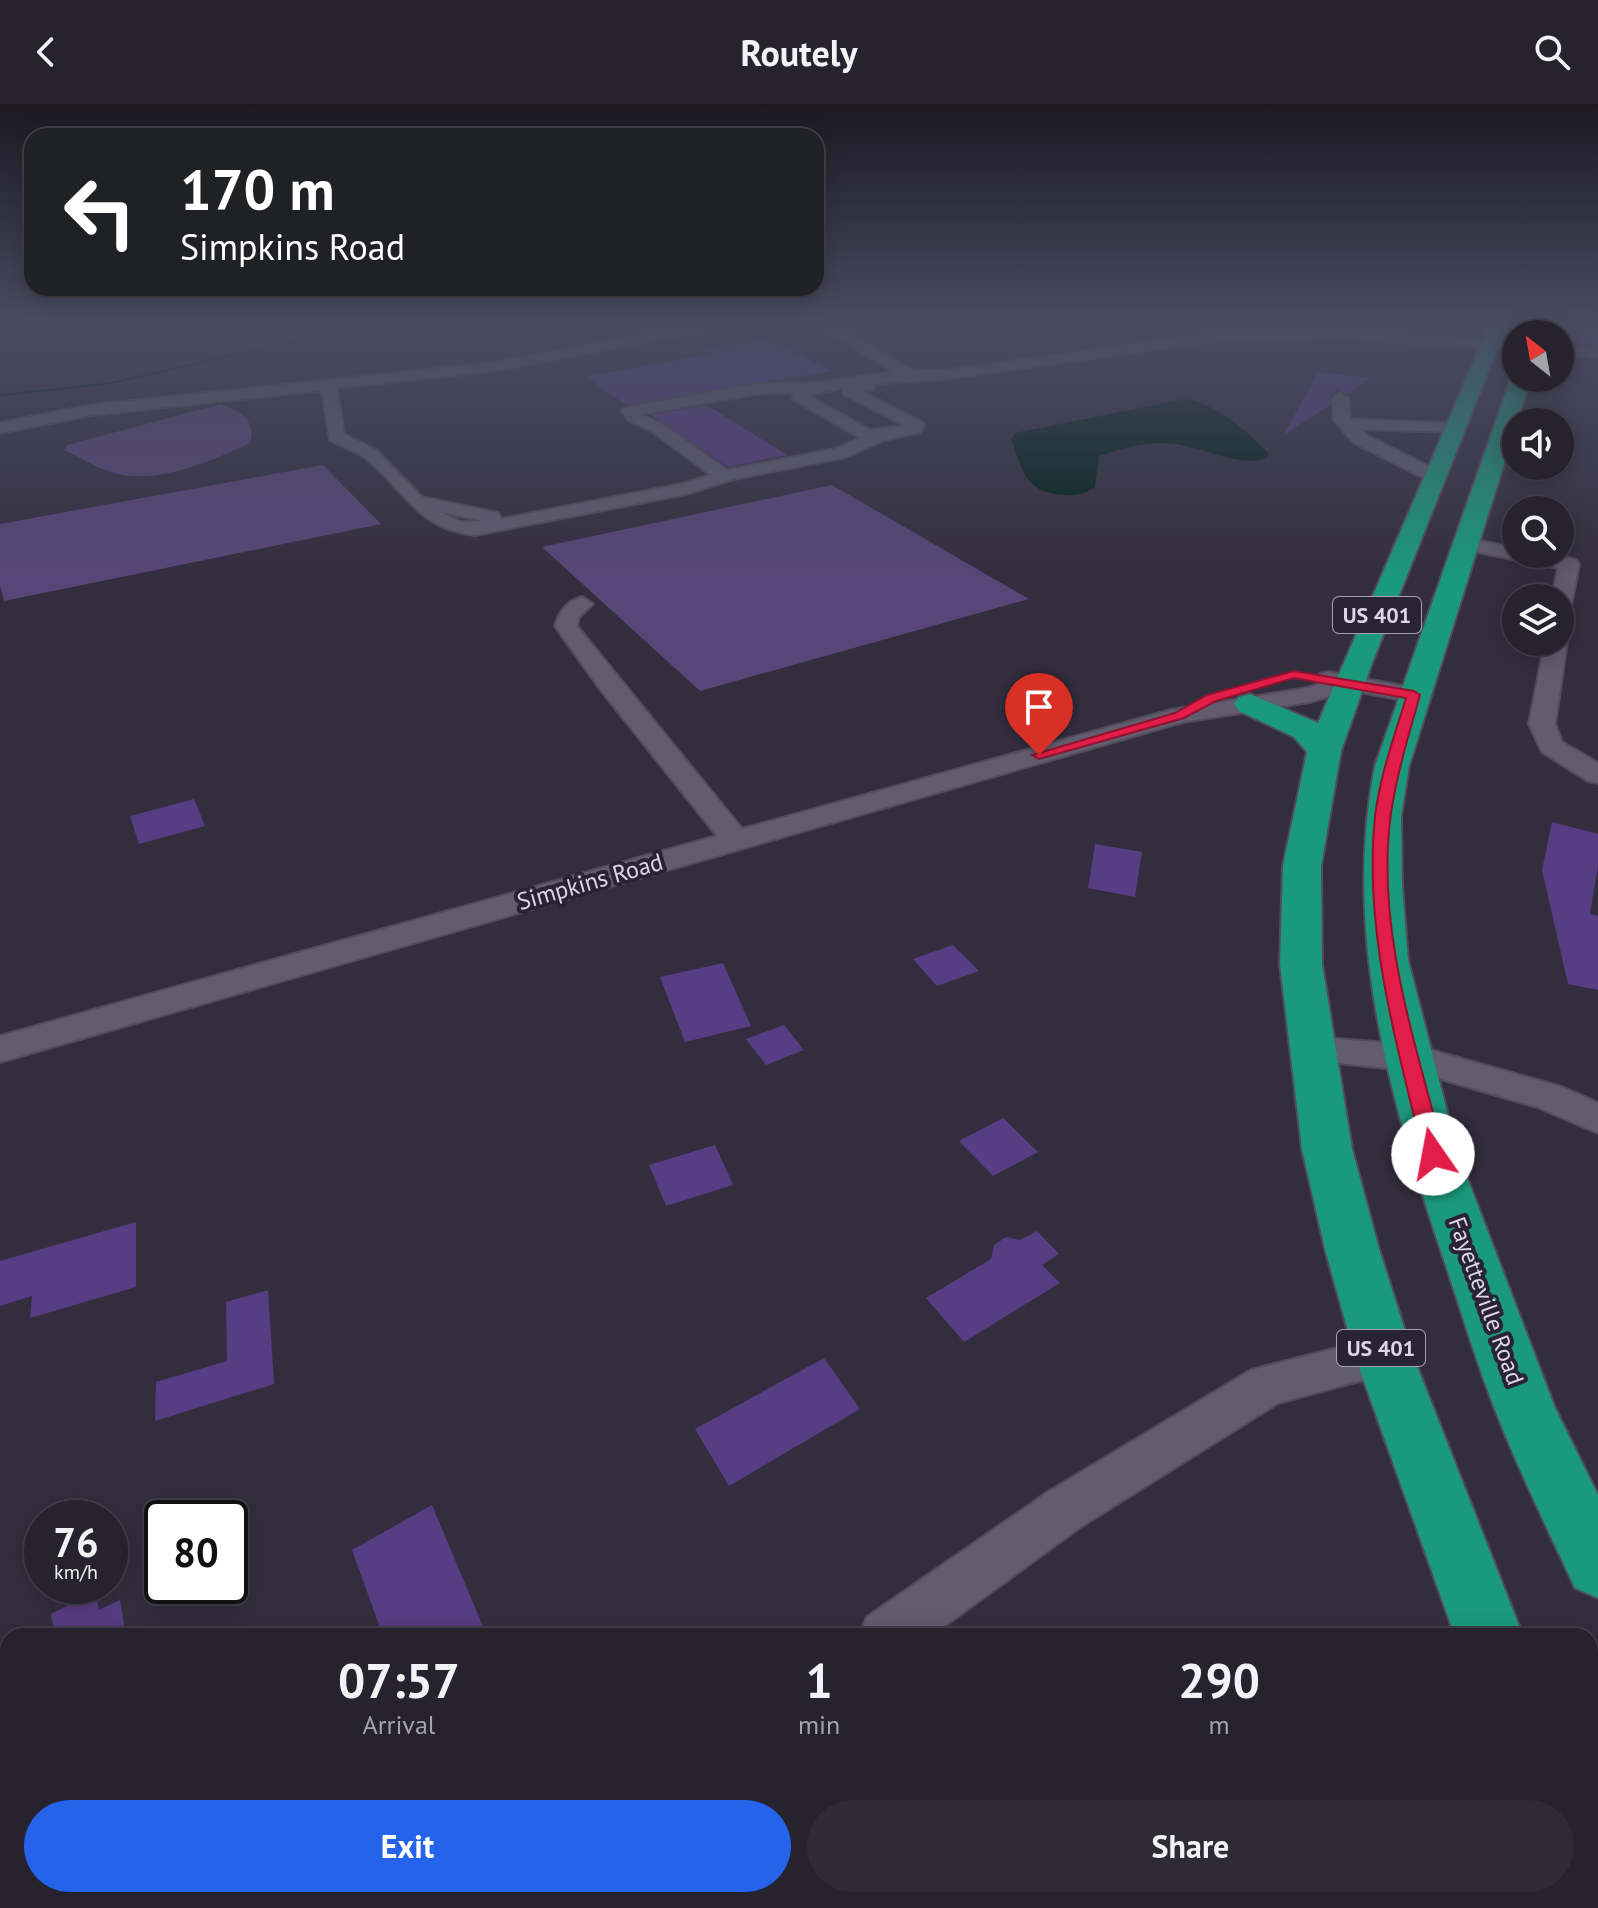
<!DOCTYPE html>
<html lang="en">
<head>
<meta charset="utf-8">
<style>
  :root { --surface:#26222e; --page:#2e2a36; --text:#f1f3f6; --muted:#a4a4aa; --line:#423f4a; --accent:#2563eb }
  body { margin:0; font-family:"PT Sans",sans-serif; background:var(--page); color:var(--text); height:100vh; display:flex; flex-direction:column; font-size:30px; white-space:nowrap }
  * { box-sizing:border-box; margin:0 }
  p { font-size:26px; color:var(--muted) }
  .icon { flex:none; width:44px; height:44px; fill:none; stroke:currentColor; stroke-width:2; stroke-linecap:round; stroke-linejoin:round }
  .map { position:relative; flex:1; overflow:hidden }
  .side { position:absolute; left:0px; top:1524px; width:1598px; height:280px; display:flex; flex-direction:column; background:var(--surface); border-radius:24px 24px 0 0; box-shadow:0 4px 20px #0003,0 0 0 2px var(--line) }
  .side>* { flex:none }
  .guide { position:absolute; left:24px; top:24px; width:800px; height:168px; border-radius:24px; box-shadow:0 4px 20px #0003,0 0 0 2px var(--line); background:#202124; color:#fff; overflow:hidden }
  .needle { width:52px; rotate:329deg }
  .tools { position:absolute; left:1502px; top:216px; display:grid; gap:16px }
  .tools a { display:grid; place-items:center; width:72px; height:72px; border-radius:50%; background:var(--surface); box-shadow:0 4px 20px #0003,0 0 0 2px var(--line); font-size:40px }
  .speed { position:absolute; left:24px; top:1396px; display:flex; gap:16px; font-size:40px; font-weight:700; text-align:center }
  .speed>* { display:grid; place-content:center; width:104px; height:104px; border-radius:50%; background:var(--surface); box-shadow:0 4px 20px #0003,0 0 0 2px var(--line); line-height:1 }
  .speed small { font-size:20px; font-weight:400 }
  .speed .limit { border:4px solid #111; border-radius:12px; background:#fff; color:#111 }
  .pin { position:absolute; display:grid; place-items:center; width:68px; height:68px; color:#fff; margin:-82px -34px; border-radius:50% 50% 50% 0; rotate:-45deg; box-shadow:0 0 8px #0007 }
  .pin .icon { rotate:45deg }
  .me { position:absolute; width:88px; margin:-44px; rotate:348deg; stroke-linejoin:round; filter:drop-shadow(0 0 6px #0008) }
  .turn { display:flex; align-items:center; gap:28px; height:168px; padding:0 24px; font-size:36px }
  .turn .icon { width:104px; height:104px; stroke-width:2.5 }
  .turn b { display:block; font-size:56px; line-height:68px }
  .eta { display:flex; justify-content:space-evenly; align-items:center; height:136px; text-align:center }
  .eta b { font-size:48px; font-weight:600; line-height:56px }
  .primary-button { display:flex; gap:16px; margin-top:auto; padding:16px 24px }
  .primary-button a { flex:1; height:92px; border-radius:48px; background:var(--accent); color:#fff; font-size:32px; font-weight:600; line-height:92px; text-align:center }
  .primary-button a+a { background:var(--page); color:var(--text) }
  header { display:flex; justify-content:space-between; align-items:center; height:104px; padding:0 24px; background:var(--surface); font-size:36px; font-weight:600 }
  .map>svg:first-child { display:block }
</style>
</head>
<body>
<header><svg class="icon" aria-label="back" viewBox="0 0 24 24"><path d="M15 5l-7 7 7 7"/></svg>Routely<svg class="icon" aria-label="search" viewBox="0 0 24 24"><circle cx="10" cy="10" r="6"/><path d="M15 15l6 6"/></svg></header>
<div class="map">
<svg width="1598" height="1804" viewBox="0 0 1598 1804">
  <rect width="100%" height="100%" fill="#332e3e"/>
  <path fill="#574677" d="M 1565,220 L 1598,220 L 1598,243 L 1561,238 Z
    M 221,300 C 239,308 257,315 250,339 C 214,356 164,378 123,371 C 103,368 82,354 64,346 L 67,341 Z
    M 323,361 L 381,420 L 4,497 L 0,481 L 0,420 Z
    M 832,381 L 1029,495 L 700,587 L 542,443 Z"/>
  <path fill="#002118" d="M 1185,295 C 1218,301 1247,326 1269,350 L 1267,354 C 1240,364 1202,343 1174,340 C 1149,337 1122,344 1099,352 L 1095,383 C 1085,390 1077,392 1064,391 C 1025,389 1023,367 1011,335 L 1015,329 Z"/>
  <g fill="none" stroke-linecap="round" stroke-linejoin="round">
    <path fill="#002118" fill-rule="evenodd" d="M 368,220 L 376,220 L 106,281 L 0,292 L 0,290 L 106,279 Z"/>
  </g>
  <path fill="#573d83" d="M 768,235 L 831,267 L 626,301 L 586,273 L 709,250 L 700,245 Z
    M 1318,268 L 1369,274 L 1347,290 L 1338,286 L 1330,291 L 1330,301 L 1284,331 Z
    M 707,301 L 787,351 L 728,363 L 650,311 Z
    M 194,695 L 205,722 L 139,740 L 130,712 Z
    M 1552,718 L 1598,730 L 1598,762 L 1590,810 L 1598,812 L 1598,886 L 1568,880 L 1542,766 Z
    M 1095,740 L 1142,748 L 1135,793 L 1088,784 Z
    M 953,841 L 979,867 L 937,882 L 913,855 Z
    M 723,859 L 751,922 L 685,938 L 660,873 Z
    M 784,921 L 804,946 L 766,961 L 746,935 Z
    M 1003,1014 L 1038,1048 L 993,1072 L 959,1037 Z
    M 715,1041 L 733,1081 L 666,1102 L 649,1061 Z
    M 136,1118 L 136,1183 L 30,1214 L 32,1192 L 0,1202 L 0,1157 Z
    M 1037,1127 L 1059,1150 L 1042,1161 L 1060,1179 L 964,1238 L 926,1194 L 991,1155 L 994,1141 L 1006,1133 L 1020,1136 Z
    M 268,1186 L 274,1280 L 155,1317 L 156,1278 L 227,1257 L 226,1198 Z
    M 824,1254 L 860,1305 L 729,1382 L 695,1325 Z
    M 432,1401 L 487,1532 L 383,1532 L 352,1446 Z
    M 96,1487 L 99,1506 L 120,1496 L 126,1532 L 48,1532 L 54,1529 L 51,1510 Z"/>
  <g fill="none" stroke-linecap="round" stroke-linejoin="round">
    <defs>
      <path id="minor" d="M 697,220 L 725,220 L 718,224 L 492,267 L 337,284 L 344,330 L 376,346 L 422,393 L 498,409 L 501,415 L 682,380 L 711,371 L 653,328 L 628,316 L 622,307 L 624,304 L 756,280 L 812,279 L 894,268 L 817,220 L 834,220 L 914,267 L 943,267 L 1215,229 L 1353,227 L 1516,239 L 1516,247 L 1353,235 L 1215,237 L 943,275 L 871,280 L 875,283 L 872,286 L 863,288 L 922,318 L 924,321 L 920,328 L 884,336 L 846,353 L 734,375 L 686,390 L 475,431 C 415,425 406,385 364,353 C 354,346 341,342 330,336 L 322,286 L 92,311 L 0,329 L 0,319 L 92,301 L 492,259 ZM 843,284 L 843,290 L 905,322 L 870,326 L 807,291 ZM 792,289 L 793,295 L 860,334 L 835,345 L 727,366 L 665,322 L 640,310 L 756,290 ZM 441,408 L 483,417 L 461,418 Z
        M 1560,242 L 1598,245 L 1598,253 L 1560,250 Z
        M 1340,289 L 1348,294 L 1350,315 L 1461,320 L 1463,323 L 1455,328 L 1360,325 L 1366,331 L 1440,368 L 1443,372 L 1440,376 L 1428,376 L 1354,339 L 1334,316 L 1332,294 Z
        M 1465,434 L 1516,444 L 1516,450 L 1549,450 L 1576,456 L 1579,460 L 1568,517 L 1560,519 L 1560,494 L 1552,494 L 1558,464 L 1458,444 L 1455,440 Z
        M 582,493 L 593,500 L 579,513 L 577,522 L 742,725 L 1171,606 L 1307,584 L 1320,580 L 1316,575 L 1320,570 L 1328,568 L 1414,584 L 1423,586 L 1426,591 L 1423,596 L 1414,598 L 1350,586 L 1310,598 L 1183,618 L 0,958 L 0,932 L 717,732 L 600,585 L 555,522 C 559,508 567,497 582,493 Z
        M 1560,532 L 1567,538 L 1555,620 L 1562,638 L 1598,659 L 1598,679 L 1588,677 L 1542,648 L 1529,620 L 1545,538 L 1560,538 Z
        M 1313,933 L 1413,941 L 1562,983 L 1598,999 L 1598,1029 L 1537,1003 L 1413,967 L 1301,955 L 1295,946 L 1301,937 Z
        M 1384,1232 L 1400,1238 L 1406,1252 L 1400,1266 L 1278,1299 L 1082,1422 L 931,1532 L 859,1532 L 867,1513 L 1048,1388 L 1251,1266 Z
        M 476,1796 L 545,1796 L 541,1804 L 472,1804 Z"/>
      <path id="highway" d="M 1490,220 L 1507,220 L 1372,559 L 1341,647 L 1321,762 L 1322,860 L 1352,1045 L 1379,1145 L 1413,1252 L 1523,1532 L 1455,1532 L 1355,1252 L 1325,1145 L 1302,1045 L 1280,860 L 1283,762 L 1307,648 L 1294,633 L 1239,607 L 1234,600 L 1239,593 L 1250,590 L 1318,619 Z
        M 1529,220 L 1546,220 L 1543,230 L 1525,230 Z
        M 1516,270 L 1516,274 L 1531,274 L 1409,662 L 1401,712 L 1402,781 L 1408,856 L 1458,1050 L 1555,1304 L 1598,1391 L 1598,1494 L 1575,1484 C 1549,1428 1521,1371 1498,1313 C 1477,1261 1461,1206 1443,1153 C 1390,996 1342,828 1375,662 L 1511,274 Z
        M 1590,1724 L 1598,1727 L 1598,1804 L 1568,1804 L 1565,1796 L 1590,1796 Z"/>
    </defs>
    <use href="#minor" stroke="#514c5a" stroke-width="4"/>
    <use href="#highway" stroke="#514c5a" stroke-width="4"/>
    <use href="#minor" fill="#615c6e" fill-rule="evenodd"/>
    <use href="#highway" fill="#1b997b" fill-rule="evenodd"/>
  </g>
  <linearGradient id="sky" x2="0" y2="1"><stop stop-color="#1c1922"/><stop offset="0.47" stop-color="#4a4c63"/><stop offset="1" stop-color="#4a4c63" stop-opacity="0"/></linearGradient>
  <rect width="1598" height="473" fill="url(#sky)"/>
  <path fill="#e11d48" stroke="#92132f" stroke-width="2" d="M 1294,567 L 1414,587 L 1420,591 C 1409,630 1397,669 1391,709 C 1375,824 1416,940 1444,1050 L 1440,1055 L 1426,1055 L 1423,1050 C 1397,939 1363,827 1375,712 C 1380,672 1394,633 1406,594 L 1294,574 L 1216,597 L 1184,614 L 1039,655 L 1032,651 L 1175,609 L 1207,591 Z"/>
  <g text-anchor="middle" stroke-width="8" stroke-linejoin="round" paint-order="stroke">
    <g fill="#292434" stroke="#a6a2ae" stroke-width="2">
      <rect x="1333" y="493" width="88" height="36" rx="6"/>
      <rect x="1337" y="1226" width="88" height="36" rx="6"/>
    </g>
    <g font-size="22" font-weight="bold" fill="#dbd8e3">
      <text x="1377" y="519">US 401</text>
      <text x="1381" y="1252">US 401</text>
    </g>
    <g font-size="24" fill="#dbd8e3" stroke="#292434">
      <text transform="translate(590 778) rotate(-16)" y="8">Simpkins Road</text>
      <text transform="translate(1486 1197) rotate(70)" y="8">Fayetteville Road</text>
    </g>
  </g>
</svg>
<div class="tools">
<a><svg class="needle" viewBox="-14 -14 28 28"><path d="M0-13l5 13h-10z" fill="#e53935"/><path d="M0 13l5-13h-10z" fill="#a4a4aa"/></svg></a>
<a><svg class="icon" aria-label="sound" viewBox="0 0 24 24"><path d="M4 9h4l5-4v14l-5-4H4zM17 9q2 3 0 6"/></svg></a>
<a><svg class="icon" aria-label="search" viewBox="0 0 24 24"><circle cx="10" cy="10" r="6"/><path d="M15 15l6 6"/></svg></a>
<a><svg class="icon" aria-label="layers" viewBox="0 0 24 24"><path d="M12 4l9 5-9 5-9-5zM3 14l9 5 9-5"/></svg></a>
</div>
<div class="speed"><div>76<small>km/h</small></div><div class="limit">80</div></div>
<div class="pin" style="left:1039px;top:651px;background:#d93025"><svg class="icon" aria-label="arrive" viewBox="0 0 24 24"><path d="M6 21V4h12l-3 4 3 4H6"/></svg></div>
<svg class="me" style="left:1433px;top:1050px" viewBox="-20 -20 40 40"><circle r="19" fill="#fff"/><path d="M0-13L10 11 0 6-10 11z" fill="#e11d48"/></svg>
<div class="guide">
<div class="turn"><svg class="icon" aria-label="left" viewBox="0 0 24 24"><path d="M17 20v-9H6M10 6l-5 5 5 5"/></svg><div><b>170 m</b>Simpkins Road</div></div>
</div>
<section class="side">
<div class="eta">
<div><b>07:57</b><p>Arrival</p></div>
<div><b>1</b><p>min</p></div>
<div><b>290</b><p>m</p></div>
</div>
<div class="primary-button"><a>Exit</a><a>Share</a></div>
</section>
</div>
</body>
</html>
